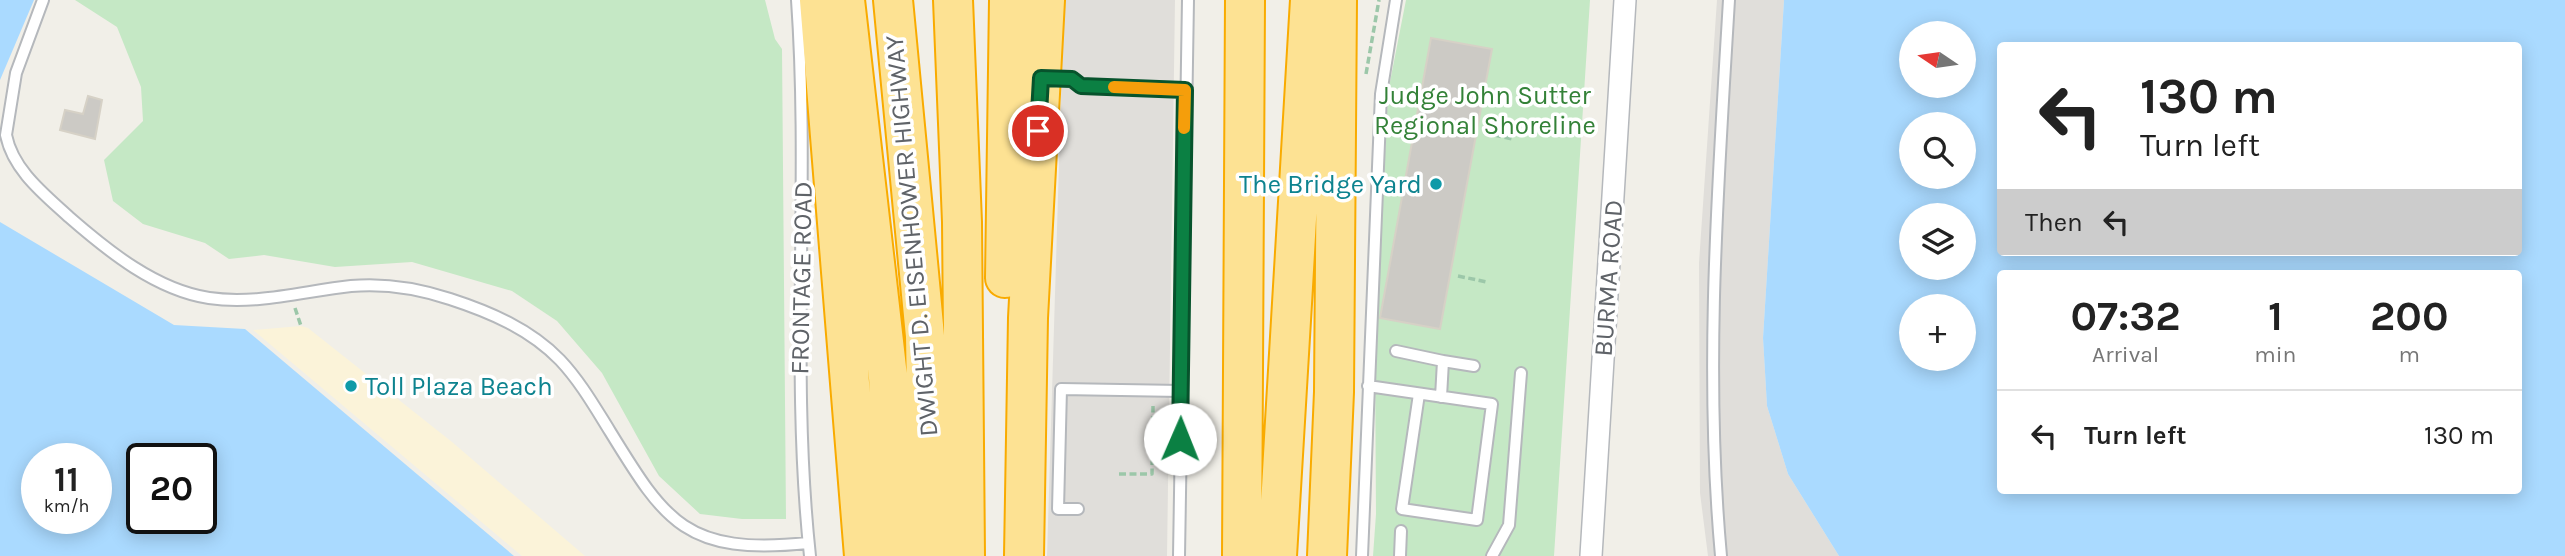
<!DOCTYPE html>
<html lang="en">
<head>
<meta charset="utf-8">
<style>
  :root { --surface:#fff; --page:#f2f2f2; --text:#222; --muted:#767676; --line:#e0e0e0 }
  body { margin:0; font-family:Karla,sans-serif; background:var(--page); color:var(--text); height:100vh; display:flex; flex-direction:column; font-size:26px; white-space:nowrap }
  * { box-sizing:border-box; margin:0 }
  p { font-size:23px; color:var(--muted) }
  .icon { flex:none; width:38px; height:38px; fill:none; stroke:currentColor; stroke-width:2; stroke-linecap:round; stroke-linejoin:round }
  .map { position:relative; flex:1; overflow:hidden }
  .side { position:absolute; left:1997px; top:270px; width:525px; height:224px; display:flex; flex-direction:column; background:var(--surface); border-radius:7px; box-shadow:0 4px 18px #0003 }
  .side>* { flex:none }
  .guide { position:absolute; left:1997px; top:42px; width:525px; height:214px; border-radius:7px; box-shadow:0 4px 18px #0003; background:#fff; color:var(--text); overflow:hidden }
  .needle { width:46px; rotate:283deg }
  .tools { position:absolute; left:1899px; top:21px; display:grid; gap:14px }
  .tools a { display:grid; place-items:center; width:77px; height:77px; border-radius:50%; background:var(--surface); box-shadow:0 4px 18px #0003; font-size:35px }
  .speed { position:absolute; left:21px; top:443px; display:flex; gap:14px; font-size:35px; font-weight:700; text-align:center }
  .speed>* { display:grid; place-content:center; width:91px; height:91px; border-radius:50%; background:var(--surface); box-shadow:0 4px 18px #0003; line-height:1 }
  .speed small { font-size:18px; font-weight:400 }
  .speed .limit { border:4px solid #111; border-radius:10px; background:#fff; color:#111 }
  .pin { position:absolute; display:grid; place-items:center; width:60px; height:60px; color:#fff; margin:-30px; border:4px solid #fff; border-radius:50%; box-shadow:0 2px 7px #0007 }
  .me { position:absolute; width:77px; margin:-38px; rotate:1deg; stroke-linejoin:round; filter:drop-shadow(0 0 5px #0008) }
  .turn { display:flex; align-items:center; gap:24px; height:147px; padding:0 28px; font-size:32px }
  .turn .icon { width:91px; height:91px; stroke-width:2.5 }
  .turn b { display:block; font-size:49px; line-height:60px }
  .then { display:flex; align-items:center; height:66px; padding:0 28px; background:#0003; gap:14px; font-size:26px }
  .eta { display:flex; justify-content:space-evenly; align-items:center; height:119px; text-align:center }
  .eta b { font-size:42px; font-weight:700; line-height:49px }
  ul { padding:0; list-style:none }
  li { display:flex; align-items:center; gap:21px; height:91px; padding:0 28px; border-top:2px solid var(--line) }
  li div { flex:1 }
  li b { display:block; font-size:26px }
  li em { font-style:normal }
  .map>svg:first-child { display:block }
</style>
</head>
<body>
<div class="map">
<svg width="2565" height="556" viewBox="0 0 2565 556">
  <rect width="100%" height="100%" fill="#f1efe8"/>
  <path fill="#e0deda" d="M 1064,0 L 1175,0 L 1167,556 L 1047,556 Z
    M 1717,0 L 1784,0 L 1763,338 L 1767,406 L 1788,474 L 1839,556 L 1708,556 L 1700,493 L 1699,263 Z"/>
  <path fill="#c5e8c5" d="M 75,0 L 765,0 L 775,39 L 782,49 L 786,519 L 742,519 L 700,514 L 659,476 L 602,373 L 557,321 L 512,291 L 412,262 L 335,267 L 264,255 L 229,259 L 205,243 L 143,224 L 113,201 L 104,160 L 143,121 L 141,87 L 117,27 Z
    M 1406,0 L 1590,0 L 1554,556 L 1373,556 L 1376,514 L 1375,354 L 1388,92 Z"/>
  <path fill="#fbf3d9" d="M 301,326 L 308,328 L 452,442 L 585,556 L 522,556 L 253,330 Z"/>
  <path fill="#aadaff" fill-rule="evenodd" d="M 0,0 L 34,0 L 0,80 Z
    M 1784,0 L 2565,0 L 2565,556 L 1839,556 L 1788,474 L 1767,406 L 1763,338 ZM 1911,33 L 1964,33 L 1964,86 L 1911,86 ZM 2000,46 L 2518,46 L 2518,252 L 2000,252 ZM 1911,124 L 1964,124 L 1964,177 L 1911,177 ZM 1911,215 L 1964,215 L 1964,268 L 1911,268 ZM 2000,273 L 2518,273 L 2518,490 L 2000,490 ZM 1911,306 L 1964,306 L 1964,359 L 1911,359 Z
    M 0,222 L 174,325 L 245,329 L 514,556 L 0,556 ZM 37,458 L 96,458 L 96,518 L 37,518 ZM 142,458 L 201,458 L 201,518 L 142,518 Z"/>
  <path fill="#cccac5" stroke="#d6d1c6" stroke-width="2" d="M 1431,38 L 1492,49 L 1440,329 L 1380,318 Z
    M 88,96 L 102,100 L 95,139 L 60,130 L 65,110 L 83,114 Z"/>
  <g fill="none" stroke-linecap="round" stroke-linejoin="round">
    <defs>
      <path id="lane" d="M 43,0 L 16,73 L 6,135 C 13,170 44,194 69,217 C 108,251 156,290 209,298 C 257,305 304,291 351,286 C 385,283 417,288 450,299 C 490,312 530,329 560,360 C 577,378 590,399 603,420 C 664,519 681,556 808,543
        M 797,0 C 810,185 790,371 810,556
        M 1047,78 L 1072,79 L 1081,86 L 1185,90
        M 1396,351 L 1443,361 L 1441,397
        M 1443,361 L 1474,366
        M 1368,386 L 1492,404 L 1477,520 L 1402,509 L 1419,394
        M 1078,509 L 1058,509 L 1061,389 L 1181,391
        M 1179,556 L 1188,0
        M 1362,556 L 1381,94 L 1396,0
        M 1400,556 L 1401,531
        M 1492,556 L 1509,525 L 1521,373
        M 1721,556 C 1704,371 1718,185 1729,0"/>
      <path id="street" d="M 1591,556 L 1625,0"/>
      <path id="highway" d="M 819,0 L 864,556
        M 845,0 L 888,377 L 898,556
        M 893,0 L 925,336 L 929,556
        M 953,0 L 962,222 L 965,556
        M 1005,278 L 1009,0
        M 1024,556 L 1028,318 L 1045,0
        M 1242,556 L 1245,0
        M 1277,556 L 1310,0
        M 1327,556 L 1334,392 L 1337,0"/>
    </defs>
    <use href="#lane" stroke="#b5b8bc" stroke-width="14"/>
    <use href="#street" stroke="#b5b8bc" stroke-width="24"/>
    <use href="#highway" stroke="#f9ab00" stroke-width="42"/>
    <path stroke="#9cc7a9" stroke-width="3.5" stroke-dasharray="7 3.5" stroke-linecap="butt" d="M 1366,74 L 1379,0
      M 1484,133 L 1513,139
      M 1458,276 L 1487,282
      M 295,308 L 301,326
      M 1119,474 L 1152,474 L 1153,406"/>
    <use href="#lane" stroke="#fff" stroke-width="10"/>
    <use href="#street" stroke="#fff" stroke-width="21"/>
    <use href="#highway" stroke="#fde293" stroke-width="38"/>
  </g>
  <g fill="none" stroke-linecap="round" stroke-linejoin="round">
    <defs>
      <path id="route" d="M 1038,131 L 1041,78 L 1072,79 L 1081,86 L 1185,90 L 1180,439"/>
    </defs>
    <use href="#route" stroke="#07532c" stroke-width="18"/>
    <use href="#route" stroke="#0b8043" stroke-width="12"/>
    <path stroke="#f59e0b" stroke-width="12" d="M 1114,87 L 1185,90 L 1184,128"/>
  </g>
  <g fill="#0f9aa8" stroke="#fff" stroke-width="2.5">
    <circle cx="1436" cy="184" r="7"/>
    <circle cx="351" cy="386" r="7"/>
  </g>
  <g text-anchor="middle" stroke-width="7" stroke-linejoin="round" paint-order="stroke">
    <g font-size="26" fill="#348238" stroke="#fff">
      <text x="1485" y="104">Judge John Sutter<tspan x="1485" dy="30">Regional Shoreline</tspan></text>
    </g>
    <g font-size="26" fill="#0d838f" stroke="#fff" text-anchor="end">
      <text x="1422" y="193">The Bridge Yard</text>
      <text x="365" y="395" text-anchor="start">Toll Plaza Beach</text>
    </g>
    <g font-size="26" fill="#5f6368" stroke="#fff">
      <text transform="translate(911 236) rotate(-95)" y="9">DWIGHT D. EISENHOWER HIGHWAY</text>
      <text transform="translate(801 278) rotate(-89)" y="9">FRONTAGE ROAD</text>
      <text transform="translate(1608 278) rotate(-86)" y="9">BURMA ROAD</text>
    </g>
  </g>
</svg>
<div class="tools">
<a><svg class="needle" viewBox="-14 -14 28 28"><path d="M0-13l5 13h-10z" fill="#e53935"/><path d="M0 13l5-13h-10z" fill="#767676"/></svg></a>
<a><svg class="icon" aria-label="search" viewBox="0 0 24 24"><circle cx="10" cy="10" r="6"/><path d="M15 15l6 6"/></svg></a>
<a><svg class="icon" aria-label="layers" viewBox="0 0 24 24"><path d="M12 4l9 5-9 5-9-5zM3 14l9 5 9-5"/></svg></a>
<a>+</a>
</div>
<div class="speed"><div>11<small>km/h</small></div><div class="limit">20</div></div>
<div class="pin" style="left:1038px;top:131px;background:#d93025"><svg class="icon" aria-label="arrive" viewBox="0 0 24 24"><path d="M6 21V4h12l-3 4 3 4H6"/></svg></div>
<svg class="me" style="left:1180px;top:439px" viewBox="-20 -20 40 40"><circle r="19" fill="#fff"/><path d="M0-13L10 11 0 6-10 11z" fill="#0b8043"/></svg>
<div class="guide">
<div class="turn"><svg class="icon" aria-label="left" viewBox="0 0 24 24"><path d="M17 20v-9H6M10 6l-5 5 5 5"/></svg><div><b>130 m</b>Turn left</div></div>
<div class="then">Then<svg class="icon" aria-label="left" viewBox="0 0 24 24"><path d="M17 20v-9H6M10 6l-5 5 5 5"/></svg></div>
</div>
<section class="side">
<div class="eta">
<div><b>07:32</b><p>Arrival</p></div>
<div><b>1</b><p>min</p></div>
<div><b>200</b><p>m</p></div>
</div>
<ul>
<li><svg class="icon" aria-label="left" viewBox="0 0 24 24"><path d="M17 20v-9H6M10 6l-5 5 5 5"/></svg><div><b>Turn left</b></div><em>130 m</em></li>
</ul>
</section>
</div>
</body>
</html>
